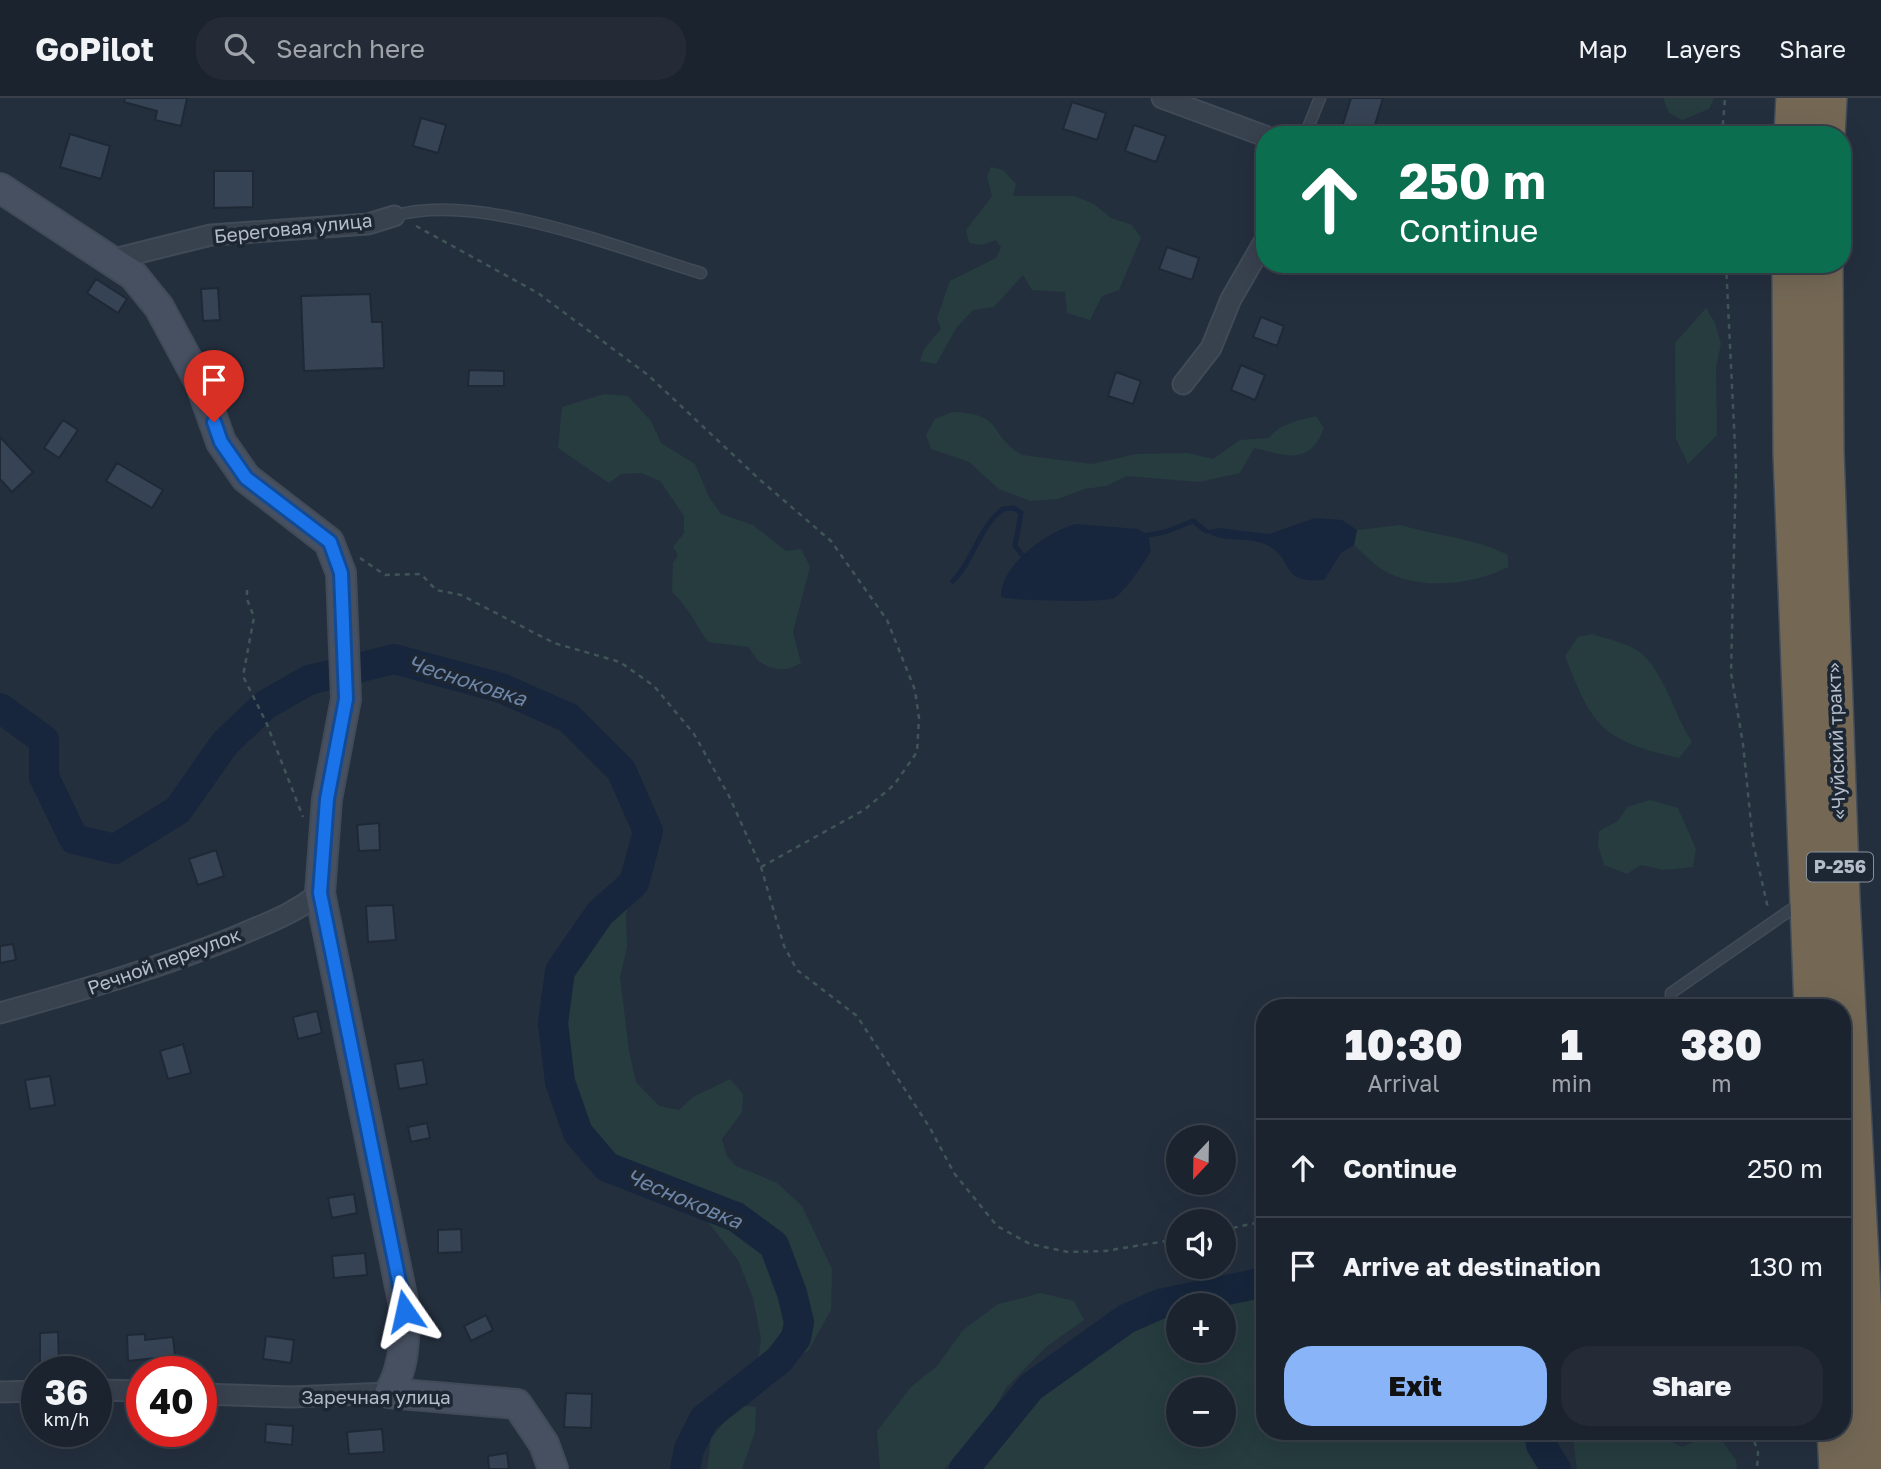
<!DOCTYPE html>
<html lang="en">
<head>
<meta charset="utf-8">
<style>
  :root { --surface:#1b232e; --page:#242b36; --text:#f1f3f6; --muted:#a0a4aa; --line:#39404a; --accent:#8ab4f8 }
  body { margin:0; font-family:"Golos Text",sans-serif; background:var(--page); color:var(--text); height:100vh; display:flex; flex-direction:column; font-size:26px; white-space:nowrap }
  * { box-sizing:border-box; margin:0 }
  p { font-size:23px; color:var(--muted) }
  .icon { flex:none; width:38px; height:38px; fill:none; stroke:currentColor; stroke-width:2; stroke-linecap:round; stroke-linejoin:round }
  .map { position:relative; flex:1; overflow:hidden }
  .sheet { position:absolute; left:1256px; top:901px; width:595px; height:441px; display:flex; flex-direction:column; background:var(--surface); border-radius:28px; box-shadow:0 7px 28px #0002,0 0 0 2px var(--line) }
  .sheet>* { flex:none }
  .banner { position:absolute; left:1256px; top:28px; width:595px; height:147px; border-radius:28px; box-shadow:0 7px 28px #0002,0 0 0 2px var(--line); background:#0b6e4f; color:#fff; overflow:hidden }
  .needle { width:46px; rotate:202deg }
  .buttons { position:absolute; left:1166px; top:1027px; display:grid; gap:14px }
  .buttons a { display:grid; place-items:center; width:70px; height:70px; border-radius:50%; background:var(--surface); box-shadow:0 7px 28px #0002,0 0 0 2px var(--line); font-size:35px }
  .speed { position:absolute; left:21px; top:1258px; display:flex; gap:14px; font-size:35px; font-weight:700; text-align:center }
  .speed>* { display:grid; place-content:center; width:91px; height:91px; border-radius:50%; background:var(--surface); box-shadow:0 7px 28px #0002,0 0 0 2px var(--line); line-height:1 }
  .speed small { font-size:18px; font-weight:400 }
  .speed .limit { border:10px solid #d22; background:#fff; color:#111 }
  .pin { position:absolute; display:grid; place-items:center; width:60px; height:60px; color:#fff; margin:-72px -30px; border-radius:50% 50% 50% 0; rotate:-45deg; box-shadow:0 0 7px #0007 }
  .pin .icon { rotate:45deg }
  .me { position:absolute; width:77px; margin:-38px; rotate:349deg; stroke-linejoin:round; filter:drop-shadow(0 0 5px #0008) }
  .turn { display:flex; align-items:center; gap:24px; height:147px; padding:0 28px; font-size:32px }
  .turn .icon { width:91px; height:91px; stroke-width:2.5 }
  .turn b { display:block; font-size:49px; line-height:60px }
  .eta { display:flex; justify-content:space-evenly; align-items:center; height:119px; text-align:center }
  .eta b { font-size:42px; font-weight:800; line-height:49px }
  .button { display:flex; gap:14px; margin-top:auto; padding:14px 28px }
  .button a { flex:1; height:80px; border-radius:28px; background:var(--accent); color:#111; font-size:28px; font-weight:800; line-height:80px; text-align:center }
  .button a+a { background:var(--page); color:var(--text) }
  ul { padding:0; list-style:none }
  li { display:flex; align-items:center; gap:21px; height:98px; padding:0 28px; border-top:2px solid var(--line) }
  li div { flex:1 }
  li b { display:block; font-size:26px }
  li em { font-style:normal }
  header { display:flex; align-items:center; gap:42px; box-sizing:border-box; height:98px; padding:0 35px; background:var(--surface); border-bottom:2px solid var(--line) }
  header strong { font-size:33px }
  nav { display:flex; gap:38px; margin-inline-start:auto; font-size:24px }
  .search { width:490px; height:63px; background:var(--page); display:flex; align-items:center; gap:18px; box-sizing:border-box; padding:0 24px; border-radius:28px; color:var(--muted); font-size:26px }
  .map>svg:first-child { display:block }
</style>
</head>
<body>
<header>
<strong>GoPilot</strong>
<div class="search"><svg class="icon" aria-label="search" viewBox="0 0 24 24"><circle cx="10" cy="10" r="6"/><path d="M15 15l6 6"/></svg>Search here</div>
<nav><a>Map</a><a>Layers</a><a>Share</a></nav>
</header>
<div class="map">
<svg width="1881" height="1371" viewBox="0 0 1881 1371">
  <rect width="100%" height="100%" fill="#242f3e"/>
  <path fill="#263c3f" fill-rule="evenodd" d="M 1663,0 L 1714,0 L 1709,11 L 1682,22 L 1669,15 Z
    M 991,69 L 1003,72 L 1016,86 L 1013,98 L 1074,98 L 1094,106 L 1111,120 L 1132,127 L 1141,140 L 1119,192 L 1102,198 L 1090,222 L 1067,215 L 1065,194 L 1032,192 L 1023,177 L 994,209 L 973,212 L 957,229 L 936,266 L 920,263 L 924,251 L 941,231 L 937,220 L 950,183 L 996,160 L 1001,149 L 996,142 L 982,147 L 969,145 L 966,132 L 992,98 L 987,78 Z
    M 1706,210 L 1715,225 L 1721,246 L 1716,269 L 1717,337 L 1688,366 L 1676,341 L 1675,245 Z
    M 604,296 L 628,298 L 651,323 L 661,345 L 695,366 L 709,399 L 721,416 L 753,427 L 786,453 L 801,451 L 810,469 L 793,534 L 801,565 C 781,578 758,570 749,549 L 708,544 C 696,527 687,507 672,494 L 673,465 L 678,457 L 673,449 L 684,435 L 684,418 L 660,383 L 641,375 L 621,376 L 609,385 L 558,350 L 562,309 Z
    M 952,314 C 1007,316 987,337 1022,357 L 1092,366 L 1136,356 L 1187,355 L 1213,361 L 1240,342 L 1269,340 C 1281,325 1297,323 1316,318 L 1324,330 C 1309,368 1288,358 1254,350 L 1240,375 L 1199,384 L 1127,378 L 1106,388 L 1085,391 L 1058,401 L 1031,403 L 999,391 L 969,364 L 931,351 L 926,337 L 935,321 Z
    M 1400,427 C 1435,437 1478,441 1508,457 L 1508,469 C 1474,487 1417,493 1383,472 C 1372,465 1363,455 1354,447 L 1357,432 Z
    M 1592,536 C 1606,541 1623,544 1635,551 C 1662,566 1674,617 1692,644 L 1679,660 C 1603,643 1592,629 1565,558 L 1578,539 Z
    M 1650,702 L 1678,710 L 1696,751 L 1693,769 L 1663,772 L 1641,767 L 1627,776 L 1604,767 L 1598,747 L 1599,733 L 1618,723 L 1627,709 Z
    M 634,785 L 626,817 L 627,849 L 620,879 L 629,953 L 636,984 L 659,1008 L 679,1012 L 693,999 L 730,981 L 743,996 L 742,1014 L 722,1041 L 727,1058 L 736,1068 L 777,1085 L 802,1108 L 832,1171 L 831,1212 L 808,1253 L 756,1280 L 761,1240 L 753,1200 L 738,1162 L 688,1099 L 607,1069 L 578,1035 L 560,984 L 553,925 L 560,873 L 600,815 Z
    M 1265,1184 L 1265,1334 L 1539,1334 L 1541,1347 L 1556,1371 L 964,1371 L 1031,1289 L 1126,1221 L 1160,1206 ZM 1178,1208 L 1223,1208 L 1223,1253 L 1178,1253 ZM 1178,1292 L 1223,1292 L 1223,1337 L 1178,1337 Z
    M 1041,1195 L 1074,1203 L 1084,1222 L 1046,1249 L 1006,1290 L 982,1332 L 944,1371 L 880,1371 L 877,1333 L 911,1289 L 937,1268 L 963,1232 L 998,1206 Z
    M 739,1307 L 756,1309 L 755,1334 L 742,1371 L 707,1371 L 711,1340 Z
    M 1572,1334 L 1652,1334 L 1682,1349 L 1700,1341 L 1720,1340 L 1736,1362 L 1737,1371 L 1577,1371 Z"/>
  <path fill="#17263c" d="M 1315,420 L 1342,422 L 1357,432 L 1354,447 L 1341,455 L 1324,482 C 1279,486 1295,463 1269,448 C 1250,437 1222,447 1206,433 L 1219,430 L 1269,436 Z
    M 1076,426 L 1138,431 L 1148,437 L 1151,453 C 1144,465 1125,494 1114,500 C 1105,505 1013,503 1001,499 C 999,468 1048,433 1076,426 Z"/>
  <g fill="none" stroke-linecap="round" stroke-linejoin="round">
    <path stroke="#17263c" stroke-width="5" d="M 1148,437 L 1165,434 L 1193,423 L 1206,433
      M 953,483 C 974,462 978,430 1003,411 L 1014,410 L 1021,415 L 1015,448 L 1024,459"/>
    <path stroke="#17263c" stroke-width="30" d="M 0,610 L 44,642 L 44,679 L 74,741 L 115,751 L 178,712 L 225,645 L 265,607 L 309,582 L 394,561 L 501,590 L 569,620 L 621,672 L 648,733 L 634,785 L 600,815 L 560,873 L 553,925 L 560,984 L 578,1035 L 607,1069 L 736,1119 L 774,1147 L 792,1195 L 799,1224 L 796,1240 L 779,1262 L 704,1321 L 689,1351 L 685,1371
      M 1539,1334 L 1541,1347 L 1556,1371
      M 964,1371 L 1031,1289 L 1126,1221 L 1160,1206 L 1265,1184"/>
  </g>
  <path fill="#364354" stroke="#1f2835" stroke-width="2" d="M 125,0 L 187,0 L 181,28 L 155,22 L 157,13 L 124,4 Z
    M 1351,0 L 1383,0 L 1372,37 L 1342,29 Z
    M 1072,4 L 1106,15 L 1097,42 L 1063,31 Z
    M 421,20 L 446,27 L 438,55 L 413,48 Z
    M 1134,27 L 1166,38 L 1156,64 L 1125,53 Z
    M 70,36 L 110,48 L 101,81 L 60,69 Z
    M 214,73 L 253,73 L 253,109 L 214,110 Z
    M 1167,149 L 1199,160 L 1192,182 L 1159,171 Z
    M 96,181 L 127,201 L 118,215 L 87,195 Z
    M 218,190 L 220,222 L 203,223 L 201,191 Z
    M 370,196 L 372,224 L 382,224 L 384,270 L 304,273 L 301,198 Z
    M 1261,219 L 1284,228 L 1277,248 L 1253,239 Z
    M 1241,267 L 1265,277 L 1255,302 L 1231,292 Z
    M 469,272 L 504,273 L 504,288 L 468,288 Z
    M 1116,274 L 1141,283 L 1133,306 L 1108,298 Z
    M 63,322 L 78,332 L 59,360 L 44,350 Z
    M 0,339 L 33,374 L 12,394 L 0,381 Z
    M 117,365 L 163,392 L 152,410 L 106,383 Z
    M 379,725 L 380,752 L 359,753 L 357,727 Z
    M 216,752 L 224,778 L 198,787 L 189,761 Z
    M 393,807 L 396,842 L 368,844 L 366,808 Z
    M 13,846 L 16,862 L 0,865 L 0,848 Z
    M 317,913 L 322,935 L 298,941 L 293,919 Z
    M 183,946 L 191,975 L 168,981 L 160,953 Z
    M 423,962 L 427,986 L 399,991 L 395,966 Z
    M 50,978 L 55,1007 L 30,1011 L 25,982 Z
    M 427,1025 L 430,1040 L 411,1044 L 408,1029 Z
    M 354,1096 L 357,1115 L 332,1120 L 328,1100 Z
    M 461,1131 L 462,1154 L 438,1155 L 438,1132 Z
    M 365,1155 L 367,1177 L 334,1180 L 332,1158 Z
    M 486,1217 L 493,1232 L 471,1243 L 464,1228 Z
    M 58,1234 L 59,1264 L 40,1264 L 40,1235 Z
    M 145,1236 L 145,1242 L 173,1239 L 175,1258 L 128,1263 L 127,1237 Z
    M 266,1238 L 294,1242 L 291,1265 L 263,1261 Z
    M 566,1295 L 592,1296 L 591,1330 L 564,1329 Z
    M 266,1326 L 293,1328 L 292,1347 L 265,1344 Z
    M 382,1331 L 384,1354 L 349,1356 L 347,1334 Z
    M 507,1355 L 509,1371 L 489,1371 L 488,1358 Z"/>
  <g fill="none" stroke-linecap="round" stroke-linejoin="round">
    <defs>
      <path id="lane" d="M 1305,37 L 1320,0
        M 394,118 C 478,93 618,150 701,175
        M 1671,900 L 1671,895 L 1802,804"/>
      <path id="street" d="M 1162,0 L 1265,38
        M 110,162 L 211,137 L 368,126 L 394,118
        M 1183,286 L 1211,250 L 1231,201 L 1265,142
        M 0,915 C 79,893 159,870 235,839 C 269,824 290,818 320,795
        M 96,1292 L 142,1293
        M 0,1294 L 37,1293
        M 201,1296 L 291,1299 L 389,1295"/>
      <path id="secondary" d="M 0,90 L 133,177 L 159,209 L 200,285 L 221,344 L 246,380 L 329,444 L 341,475 L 346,601 L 327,701 L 320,795 L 405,1213 C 404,1243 405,1269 389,1295 L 517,1306 L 544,1346 L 553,1371"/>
      <path id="highway" d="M 1793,37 L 1795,0
        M 1826,37 L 1828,0
        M 1791,166 L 1792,354 L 1813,910
        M 1824,166 L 1825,353 L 1841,802 L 1871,1371
        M 1836,1334 L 1838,1371"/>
    </defs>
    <use href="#lane" stroke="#414a57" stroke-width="13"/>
    <use href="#street" stroke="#414a57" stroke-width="23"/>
    <use href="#secondary" stroke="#414a57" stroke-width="32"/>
    <use href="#highway" stroke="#434c59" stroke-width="40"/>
    <path stroke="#3f5557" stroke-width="2.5" stroke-dasharray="5 5" stroke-linecap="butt" d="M 1722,37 L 1725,0
      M 416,128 L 538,195 L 648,277 L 759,381 L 831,443 L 887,522 L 915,592 L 919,620 L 917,654 L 894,687 L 864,712 L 761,769
      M 1726,166 L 1736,369 L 1731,575 L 1743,646 L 1753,745 L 1768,810
      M 360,460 L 385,477 L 421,476 L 436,492 L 461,497 L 554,545 L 620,564 L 654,588 L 694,636 L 729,698 L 761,769 L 784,848 L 797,872 L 857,918 L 930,1030 L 954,1075 L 997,1128 L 1030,1146 L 1068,1154 L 1105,1153 L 1178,1141
      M 247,492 L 247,501 L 254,519 L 243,578 L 266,624 L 303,719
      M 1223,1132 L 1265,1123
      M 1751,1334 L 1758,1354 L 1757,1371"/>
    <use href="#lane" stroke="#38414e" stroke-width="10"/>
    <use href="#street" stroke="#38414e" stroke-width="19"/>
    <use href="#secondary" stroke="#465061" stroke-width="28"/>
    <use href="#highway" stroke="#746855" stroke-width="37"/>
  </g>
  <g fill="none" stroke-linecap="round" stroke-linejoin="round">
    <defs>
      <path id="route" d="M 214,324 L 221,344 L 246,380 L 330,444 L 341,475 L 346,601 L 327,701 L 320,795 L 405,1213"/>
    </defs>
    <use href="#route" stroke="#114b97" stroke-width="18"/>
    <use href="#route" stroke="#1a73e8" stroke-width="12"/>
  </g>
  <g text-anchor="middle" stroke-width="7" stroke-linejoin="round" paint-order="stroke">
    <rect fill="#1d2633" stroke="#878f9c" stroke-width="2" x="1807" y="754.5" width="66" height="29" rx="5"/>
    <g font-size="18" font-weight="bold" fill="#b4bcc9">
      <text x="1840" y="775">Р-256</text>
    </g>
    <g font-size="19" fill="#b4bcc9" stroke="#1d2633">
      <text transform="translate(293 130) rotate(-6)" y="7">Береговая улица</text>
      <text transform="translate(1836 643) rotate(-92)" y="7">«Чуйский тракт»</text>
      <text transform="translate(164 863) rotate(-20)" y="7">Речной переулок</text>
      <text x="376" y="1306">Заречная улица</text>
    </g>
    <g font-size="21" font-style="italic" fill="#6d86a8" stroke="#1d2633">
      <text transform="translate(467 583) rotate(18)" y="7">Чесноковка</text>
      <text transform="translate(684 1101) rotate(23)" y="7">Чесноковка</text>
    </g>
  </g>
</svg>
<div class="buttons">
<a><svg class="needle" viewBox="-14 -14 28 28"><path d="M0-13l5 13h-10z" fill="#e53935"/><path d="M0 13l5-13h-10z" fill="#a0a4aa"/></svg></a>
<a><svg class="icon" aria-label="sound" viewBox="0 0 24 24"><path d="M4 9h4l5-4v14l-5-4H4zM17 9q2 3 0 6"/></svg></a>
<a>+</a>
<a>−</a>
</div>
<div class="speed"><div>36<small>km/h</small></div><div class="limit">40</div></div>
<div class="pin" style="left:214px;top:324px;background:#d93025"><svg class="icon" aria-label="arrive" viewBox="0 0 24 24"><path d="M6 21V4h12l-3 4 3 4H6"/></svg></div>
<svg class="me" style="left:405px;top:1213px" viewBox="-20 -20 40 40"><path d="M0-17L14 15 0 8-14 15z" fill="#1a73e8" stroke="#fff" stroke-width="4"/></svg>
<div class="banner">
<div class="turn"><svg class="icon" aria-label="ahead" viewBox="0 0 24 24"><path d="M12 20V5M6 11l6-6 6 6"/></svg><div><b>250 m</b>Continue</div></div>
</div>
<section class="sheet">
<div class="eta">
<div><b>10:30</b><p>Arrival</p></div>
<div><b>1</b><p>min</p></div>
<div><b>380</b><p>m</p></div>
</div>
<ul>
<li><svg class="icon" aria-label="ahead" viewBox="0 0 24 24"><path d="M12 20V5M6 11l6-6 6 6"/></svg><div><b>Continue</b></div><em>250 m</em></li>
<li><svg class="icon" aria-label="arrive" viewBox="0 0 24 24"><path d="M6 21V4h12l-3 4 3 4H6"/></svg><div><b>Arrive at destination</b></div><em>130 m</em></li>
</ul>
<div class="button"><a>Exit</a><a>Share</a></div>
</section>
</div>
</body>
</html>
